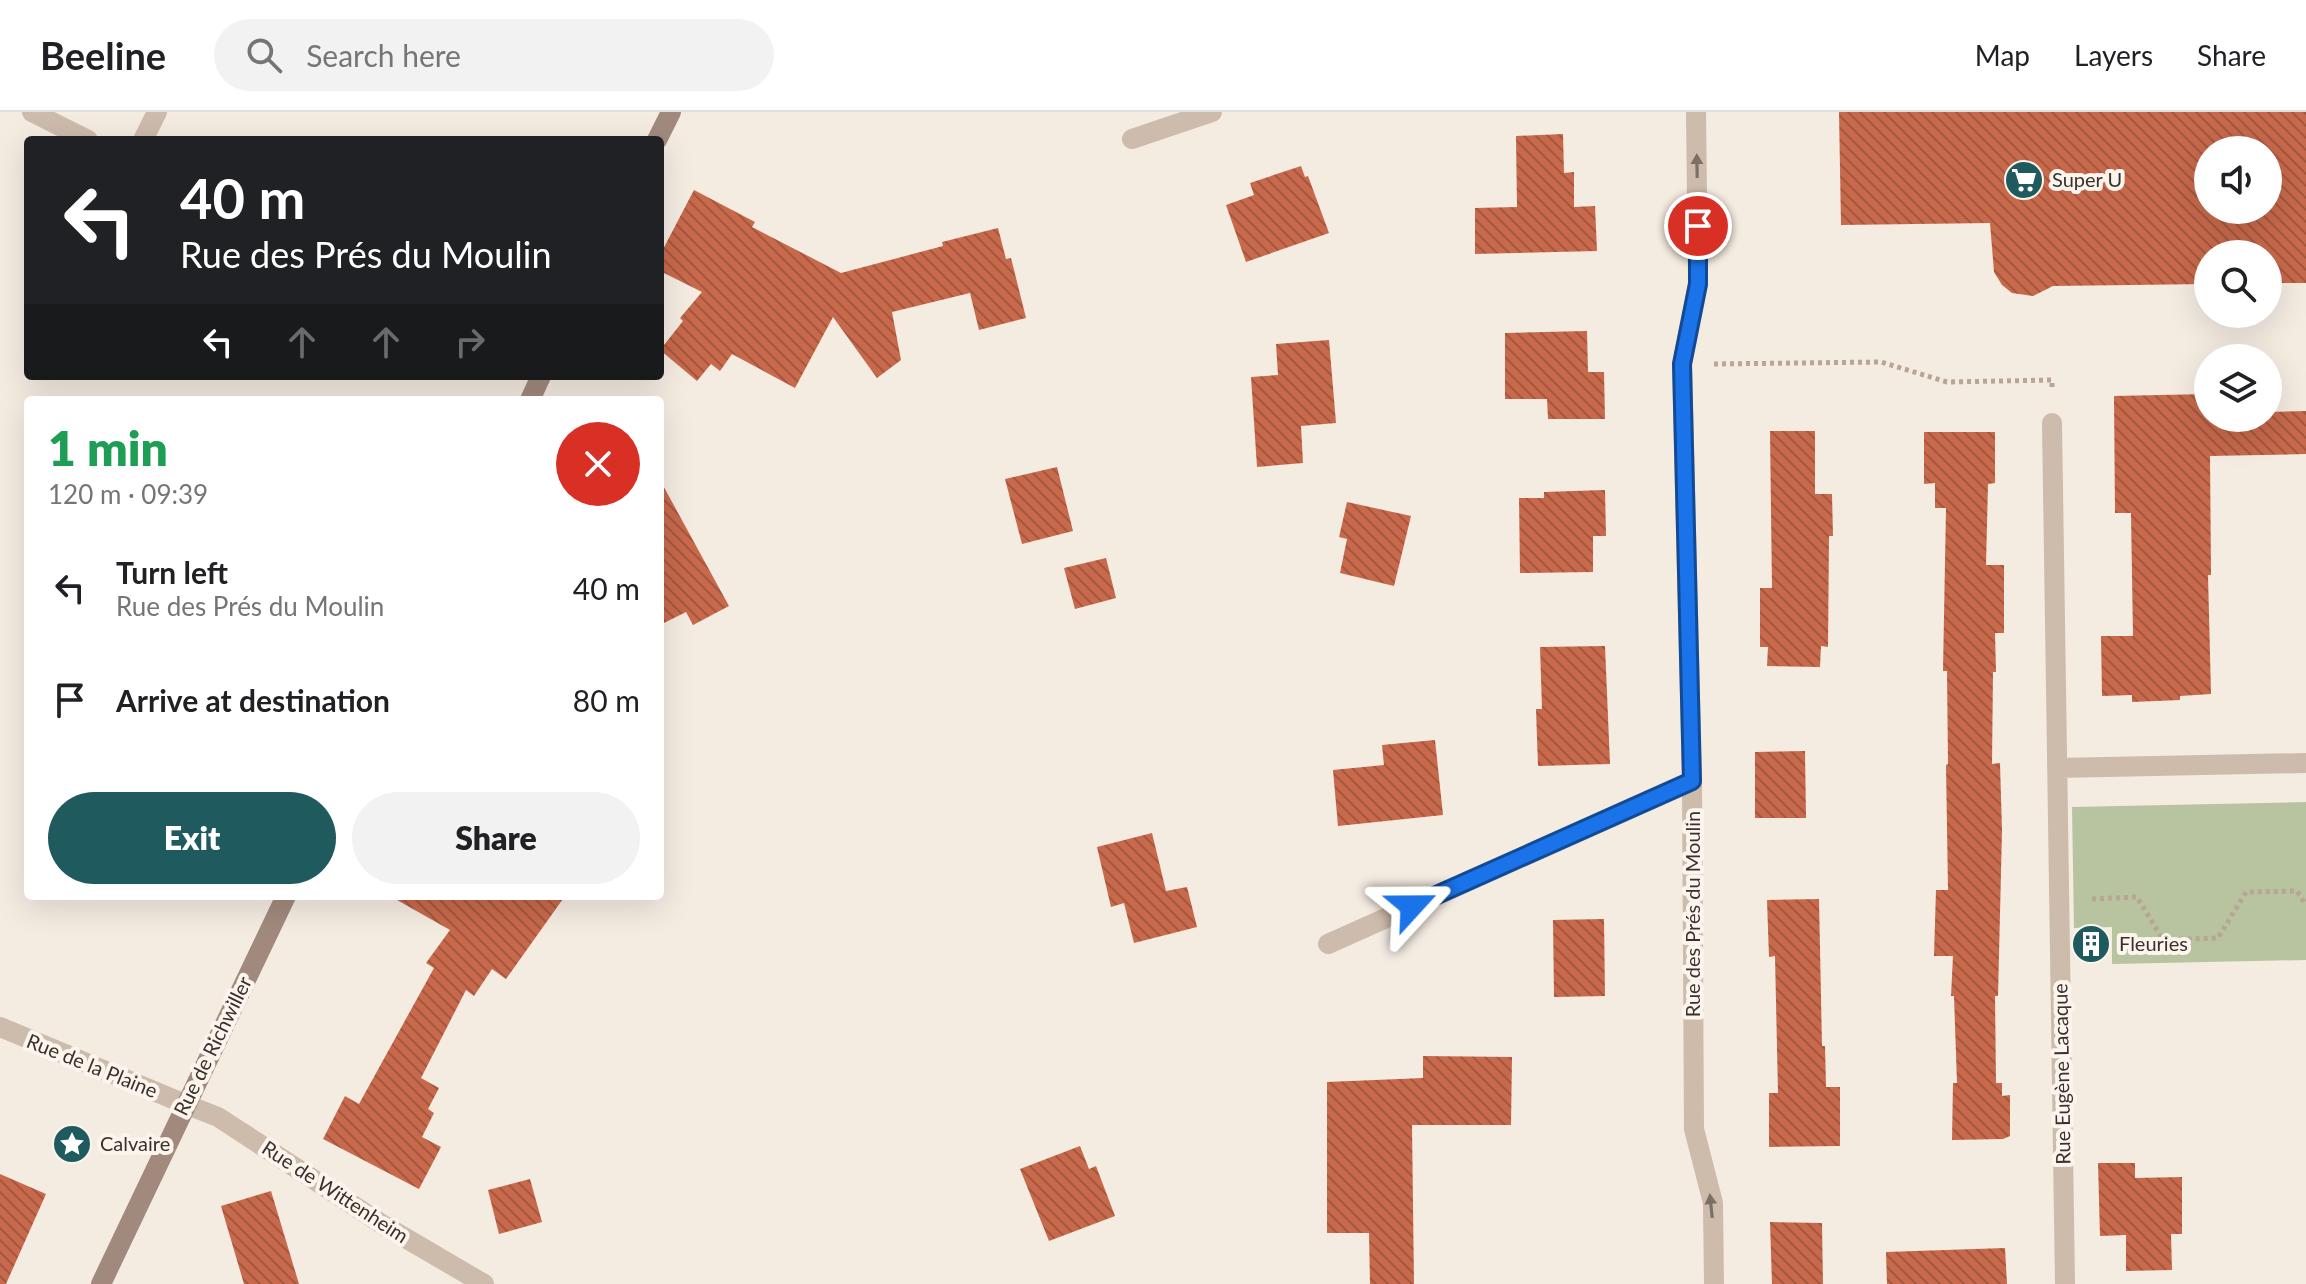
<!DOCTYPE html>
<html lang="en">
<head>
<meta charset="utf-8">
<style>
  :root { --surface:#fff; --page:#f2f2f2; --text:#202124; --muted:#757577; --line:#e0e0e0; --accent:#1f5a5e }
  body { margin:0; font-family:Lato,sans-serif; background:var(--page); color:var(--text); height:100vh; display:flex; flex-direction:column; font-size:30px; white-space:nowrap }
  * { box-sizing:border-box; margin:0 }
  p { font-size:26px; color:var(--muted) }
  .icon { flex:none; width:44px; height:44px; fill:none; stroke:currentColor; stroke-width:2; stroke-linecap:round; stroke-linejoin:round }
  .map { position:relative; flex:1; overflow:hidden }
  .panel { position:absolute; left:24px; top:284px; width:640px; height:504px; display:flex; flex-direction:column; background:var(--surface); border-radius:8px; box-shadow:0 8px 32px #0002 }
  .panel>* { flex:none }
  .top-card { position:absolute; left:24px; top:24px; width:640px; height:244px; border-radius:8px; box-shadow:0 8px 32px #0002; background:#202124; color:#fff; overflow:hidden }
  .fabs { position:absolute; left:2194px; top:24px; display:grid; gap:16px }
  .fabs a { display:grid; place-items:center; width:88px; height:88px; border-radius:50%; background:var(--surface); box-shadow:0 8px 32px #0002; font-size:40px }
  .pin { position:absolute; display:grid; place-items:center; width:68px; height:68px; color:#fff; margin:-34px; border:4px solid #fff; border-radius:50%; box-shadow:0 2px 8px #0007 }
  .me { position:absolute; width:88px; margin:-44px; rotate:66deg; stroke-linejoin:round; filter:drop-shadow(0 0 6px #0008) }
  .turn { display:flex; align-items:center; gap:28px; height:168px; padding:0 24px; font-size:36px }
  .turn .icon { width:104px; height:104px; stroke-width:2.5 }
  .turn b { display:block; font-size:56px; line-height:68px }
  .lanes { display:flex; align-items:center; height:76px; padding:0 24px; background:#0003; justify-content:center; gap:40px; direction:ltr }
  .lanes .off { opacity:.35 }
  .round { display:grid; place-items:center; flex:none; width:84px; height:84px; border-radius:42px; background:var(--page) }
  .head { display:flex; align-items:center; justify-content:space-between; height:136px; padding:0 24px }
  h1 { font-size:48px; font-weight:800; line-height:60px; color:#1e9e55 }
  .primary-button { display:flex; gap:16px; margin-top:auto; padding:16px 24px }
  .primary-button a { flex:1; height:92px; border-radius:48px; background:var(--accent); color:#fff; font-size:32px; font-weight:800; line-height:92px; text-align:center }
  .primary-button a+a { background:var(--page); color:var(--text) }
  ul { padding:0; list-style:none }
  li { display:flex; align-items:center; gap:24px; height:112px; padding:0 24px }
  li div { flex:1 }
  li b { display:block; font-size:30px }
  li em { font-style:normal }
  header { display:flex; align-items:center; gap:48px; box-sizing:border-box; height:112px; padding:0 40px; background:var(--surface); border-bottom:2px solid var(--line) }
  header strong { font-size:38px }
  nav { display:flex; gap:44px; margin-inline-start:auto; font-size:28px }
  .search { width:560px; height:72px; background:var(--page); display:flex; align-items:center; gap:20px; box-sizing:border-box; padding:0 28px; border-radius:44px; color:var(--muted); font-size:30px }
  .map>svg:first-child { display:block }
</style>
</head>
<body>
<header>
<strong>Beeline</strong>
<div class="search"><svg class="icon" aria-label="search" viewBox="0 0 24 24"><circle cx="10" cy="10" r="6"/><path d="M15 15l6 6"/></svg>Search here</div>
<nav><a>Map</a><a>Layers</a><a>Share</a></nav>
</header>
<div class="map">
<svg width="2306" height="1172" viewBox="0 0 2306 1172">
  <defs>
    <pattern id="building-back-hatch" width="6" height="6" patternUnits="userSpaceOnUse" patternTransform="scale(2)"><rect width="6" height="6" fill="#c8694b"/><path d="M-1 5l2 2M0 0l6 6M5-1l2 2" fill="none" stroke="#a4573f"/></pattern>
  </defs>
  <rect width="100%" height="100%" fill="#f4ebe1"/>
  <path fill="#b8c4a0" d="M 2306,690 L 2306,848 L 2112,852 L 2112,815 L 2074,816 L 2072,695 Z"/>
  <path fill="url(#building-back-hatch)" fill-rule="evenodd" d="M 1839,0 L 2306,0 L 2306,171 L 2268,171 L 2268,142 L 2208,142 L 2208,172 L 2053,174 L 2033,184 L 2012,181 L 2002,173 L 1994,160 L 1990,111 L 1841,113 ZM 2208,38 L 2268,38 L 2268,98 L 2208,98 Z
    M 1563,22 L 1564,61 L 1574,60 L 1574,95 L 1595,94 L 1597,139 L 1475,142 L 1475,96 L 1517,95 L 1516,24 Z
    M 1301,54 L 1305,65 L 1308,64 L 1329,121 L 1246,150 L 1226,93 L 1254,83 L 1250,71 Z
    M 694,78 L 755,110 L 752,115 L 841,161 L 943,134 L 942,130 L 998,116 L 1006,147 L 1011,146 L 1026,206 L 979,218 L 970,181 L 892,200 L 901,248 L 877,266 L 833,205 L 795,276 L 732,242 L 720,259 L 711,252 L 697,269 L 660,238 L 683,209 L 680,206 L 702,180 L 660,159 L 660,143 Z
    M 1587,219 L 1588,260 L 1604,260 L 1605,307 L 1548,307 L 1547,287 L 1505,287 L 1505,221 Z
    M 1329,228 L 1336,311 L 1301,314 L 1303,351 L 1257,355 L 1251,265 L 1278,263 L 1276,232 Z
    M 2208,282 L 2208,306 L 2268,306 L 2268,300 L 2306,299 L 2306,342 L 2210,344 L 2211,463 L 2208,463 L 2211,582 L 2180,584 L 2180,588 L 2132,590 L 2132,583 L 2102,584 L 2101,524 L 2133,524 L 2131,401 L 2115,401 L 2114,284 Z
    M 1770,319 L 1815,319 L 1815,382 L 1832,382 L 1833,424 L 1829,424 L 1828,535 L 1821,534 L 1820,555 L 1767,554 L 1768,535 L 1760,535 L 1760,476 L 1772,476 Z
    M 1924,320 L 1995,320 L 1995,371 L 1988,372 L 1986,453 L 2004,453 L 2004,521 L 1995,521 L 1996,560 L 1993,560 L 1992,652 L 2000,651 L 2002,719 L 1998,884 L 1995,884 L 1996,971 L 2002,971 L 2002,984 L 2010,983 L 2010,1024 L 2003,1027 L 1952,1028 L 1953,971 L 1957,971 L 1954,884 L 1951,884 L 1953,844 L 1934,844 L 1936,778 L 1948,778 L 1946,653 L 1948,652 L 1947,559 L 1943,559 L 1946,396 L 1935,396 L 1935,371 L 1924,372 Z
    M 1057,355 L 1073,419 L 1022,432 L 1005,367 Z
    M 660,368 L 729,494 L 693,513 L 686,500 L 660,513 Z
    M 1605,378 L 1606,424 L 1593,424 L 1593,460 L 1520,461 L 1519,386 L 1544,386 L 1544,380 Z
    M 1347,390 L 1411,404 L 1394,474 L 1340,461 L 1347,427 L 1339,425 Z
    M 1106,446 L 1116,486 L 1075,497 L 1064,456 Z
    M 1605,534 L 1610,652 L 1538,654 L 1536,597 L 1542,597 L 1540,535 Z
    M 1435,628 L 1443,703 L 1338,714 L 1333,658 L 1384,653 L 1382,633 Z
    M 1805,639 L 1806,706 L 1755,706 L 1755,640 Z
    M 1152,721 L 1166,779 L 1187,775 L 1197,815 L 1134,831 L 1124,791 L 1111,795 L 1097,735 Z
    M 390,784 L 565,784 L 506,867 L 492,857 L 474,884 L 466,878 L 421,966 L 439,976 L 428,997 L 434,1001 L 422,1025 L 441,1035 L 419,1077 L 323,1027 L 345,984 L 359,992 L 434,856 L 426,851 L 450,818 Z
    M 1819,787 L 1822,934 L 1825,934 L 1826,975 L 1840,975 L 1840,1034 L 1769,1035 L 1769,981 L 1778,981 L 1775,844 L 1769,845 L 1767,788 Z
    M 1604,807 L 1605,884 L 1554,885 L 1553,808 Z
    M 1423,944 L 1512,945 L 1511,1013 L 1412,1013 L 1414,1172 L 1370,1172 L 1369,1121 L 1327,1121 L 1327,970 L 1423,966 Z
    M 1080,1034 L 1089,1057 L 1096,1054 L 1115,1104 L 1049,1129 L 1020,1057 Z
    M 2098,1051 L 2135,1051 L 2135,1066 L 2182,1065 L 2182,1122 L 2171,1122 L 2172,1158 L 2126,1159 L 2126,1123 L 2100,1124 Z
    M 0,1062 L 46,1082 L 6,1172 L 0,1172 Z
    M 530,1067 L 542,1110 L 499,1122 L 488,1078 Z
    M 271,1079 L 299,1172 L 244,1172 L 221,1094 Z
    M 1770,1110 L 1822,1111 L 1823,1172 L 1772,1172 Z
    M 2005,1136 L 2007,1172 L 1887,1172 L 1886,1140 Z"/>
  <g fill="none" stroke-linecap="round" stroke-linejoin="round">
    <path stroke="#b9a596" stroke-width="5" stroke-dasharray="4 4" stroke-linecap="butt" d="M 1714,252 L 1881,250 L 1947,270 L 2052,268 L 2052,278
      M 2092,787 L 2137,785 L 2163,828 L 2218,826 L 2246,780 L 2297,779 L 2306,793"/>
    <path stroke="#cdbbac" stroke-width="20" d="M 32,0 L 88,28
      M 1696,0 L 1698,172 L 1682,252 L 1692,669 L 1694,1017 L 1713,1091 L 1714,1172
      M 1132,27 L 1212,0
      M 143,28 L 157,0
      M 2052,311 L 2065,1172
      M 2057,656 L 2306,651
      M 1328,832 L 1692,669
      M 185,992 L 218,1005 L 385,1114 L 484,1172"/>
    <path stroke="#cdbbac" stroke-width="20" d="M 0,915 L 185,992"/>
    <path stroke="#a18a7d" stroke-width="20" d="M 657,28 L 671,0
      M 530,288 L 541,264
      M 101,1172 L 286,784"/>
  </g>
  <defs><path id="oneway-solid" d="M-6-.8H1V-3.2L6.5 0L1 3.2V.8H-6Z" transform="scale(2)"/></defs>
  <g fill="#7d6f65">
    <use href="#oneway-solid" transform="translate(1697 54) rotate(-91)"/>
    <use href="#oneway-solid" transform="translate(1711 1094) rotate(-96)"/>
  </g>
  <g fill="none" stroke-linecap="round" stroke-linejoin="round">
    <defs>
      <path id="route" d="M 1412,794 L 1692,669 L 1682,252 L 1698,172 L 1698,114"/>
    </defs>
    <use href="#route" stroke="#114b97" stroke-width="20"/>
    <use href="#route" stroke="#1a73e8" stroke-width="14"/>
  </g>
  <defs>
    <symbol id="supermarket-disc" viewBox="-11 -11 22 22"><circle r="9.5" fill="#1f5a5e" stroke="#fbf5ee"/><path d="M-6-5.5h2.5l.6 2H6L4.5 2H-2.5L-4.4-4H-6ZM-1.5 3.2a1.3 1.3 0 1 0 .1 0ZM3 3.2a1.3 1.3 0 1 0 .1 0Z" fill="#fff"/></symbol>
    <symbol id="building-disc" viewBox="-11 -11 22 22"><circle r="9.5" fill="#1f5a5e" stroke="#fbf5ee"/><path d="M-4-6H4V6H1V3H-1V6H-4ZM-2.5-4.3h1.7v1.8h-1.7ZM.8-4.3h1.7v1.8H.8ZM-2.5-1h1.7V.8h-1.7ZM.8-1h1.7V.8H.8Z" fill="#fff"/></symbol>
    <symbol id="sight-disc" viewBox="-11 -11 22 22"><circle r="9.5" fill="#1f5a5e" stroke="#fbf5ee"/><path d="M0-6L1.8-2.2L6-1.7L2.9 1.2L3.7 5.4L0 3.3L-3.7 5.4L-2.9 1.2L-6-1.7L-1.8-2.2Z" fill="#fff"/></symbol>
  </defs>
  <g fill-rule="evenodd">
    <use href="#supermarket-disc" x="2002" y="46" width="44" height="44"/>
    <use href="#building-disc" x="2069" y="810" width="44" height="44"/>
    <use href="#sight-disc" x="50" y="1010" width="44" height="44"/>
  </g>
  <g text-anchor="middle" stroke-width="8" stroke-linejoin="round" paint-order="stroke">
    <g font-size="20" fill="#3b302b" stroke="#fbf5ee" text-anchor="start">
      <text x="2052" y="75">Super U</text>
      <text x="2119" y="839">Fleuries</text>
      <text x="100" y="1039">Calvaire</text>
    </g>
    <g font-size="20" fill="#3b302b" stroke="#fbf5ee">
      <text transform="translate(1693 802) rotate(-90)" y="7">Rue des Prés du Moulin</text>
      <text transform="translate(213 934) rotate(-64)" y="7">Rue de Richwiller</text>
      <text transform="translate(92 954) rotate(22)" y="7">Rue de la Plaine</text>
      <text transform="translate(2062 962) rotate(-91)" y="7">Rue Eugène Lacaque</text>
      <text transform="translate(335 1080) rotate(33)" y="7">Rue de Wittenheim</text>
    </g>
  </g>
</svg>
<div class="fabs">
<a><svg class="icon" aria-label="sound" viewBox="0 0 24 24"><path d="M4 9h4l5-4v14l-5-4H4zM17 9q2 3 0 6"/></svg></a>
<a><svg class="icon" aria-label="search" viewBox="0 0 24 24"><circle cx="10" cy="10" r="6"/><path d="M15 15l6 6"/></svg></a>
<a><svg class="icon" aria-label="layers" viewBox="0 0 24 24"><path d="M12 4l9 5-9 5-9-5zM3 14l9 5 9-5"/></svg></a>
</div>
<div class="pin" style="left:1698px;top:114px;background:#d93025"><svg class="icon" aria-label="arrive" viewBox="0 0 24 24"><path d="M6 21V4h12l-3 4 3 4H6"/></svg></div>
<svg class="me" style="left:1412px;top:794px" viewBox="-20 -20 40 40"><path d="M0-17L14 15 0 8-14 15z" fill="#1a73e8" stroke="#fff" stroke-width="4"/></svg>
<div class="top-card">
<div class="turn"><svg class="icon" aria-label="left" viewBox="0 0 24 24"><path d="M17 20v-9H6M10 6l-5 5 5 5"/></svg><div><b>40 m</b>Rue des Prés du Moulin</div></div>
<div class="lanes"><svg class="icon" aria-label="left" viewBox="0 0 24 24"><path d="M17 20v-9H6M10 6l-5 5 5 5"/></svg><svg class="icon off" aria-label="ahead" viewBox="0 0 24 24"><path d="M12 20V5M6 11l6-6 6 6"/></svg><svg class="icon off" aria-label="ahead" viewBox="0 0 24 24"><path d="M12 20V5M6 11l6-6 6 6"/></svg><svg class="icon off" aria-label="right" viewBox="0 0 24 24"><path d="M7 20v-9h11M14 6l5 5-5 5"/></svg></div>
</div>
<section class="panel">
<div class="head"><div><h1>1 min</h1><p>120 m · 09:39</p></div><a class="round" style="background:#d93025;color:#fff"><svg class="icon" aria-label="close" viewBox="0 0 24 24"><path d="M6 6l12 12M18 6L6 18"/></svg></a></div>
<ul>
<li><svg class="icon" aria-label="left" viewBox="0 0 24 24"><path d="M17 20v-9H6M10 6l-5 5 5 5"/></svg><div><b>Turn left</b><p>Rue des Prés du Moulin</p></div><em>40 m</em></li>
<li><svg class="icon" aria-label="arrive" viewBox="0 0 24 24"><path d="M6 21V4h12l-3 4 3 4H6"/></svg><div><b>Arrive at destination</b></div><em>80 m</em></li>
</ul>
<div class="primary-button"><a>Exit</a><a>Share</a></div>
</section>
</div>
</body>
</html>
